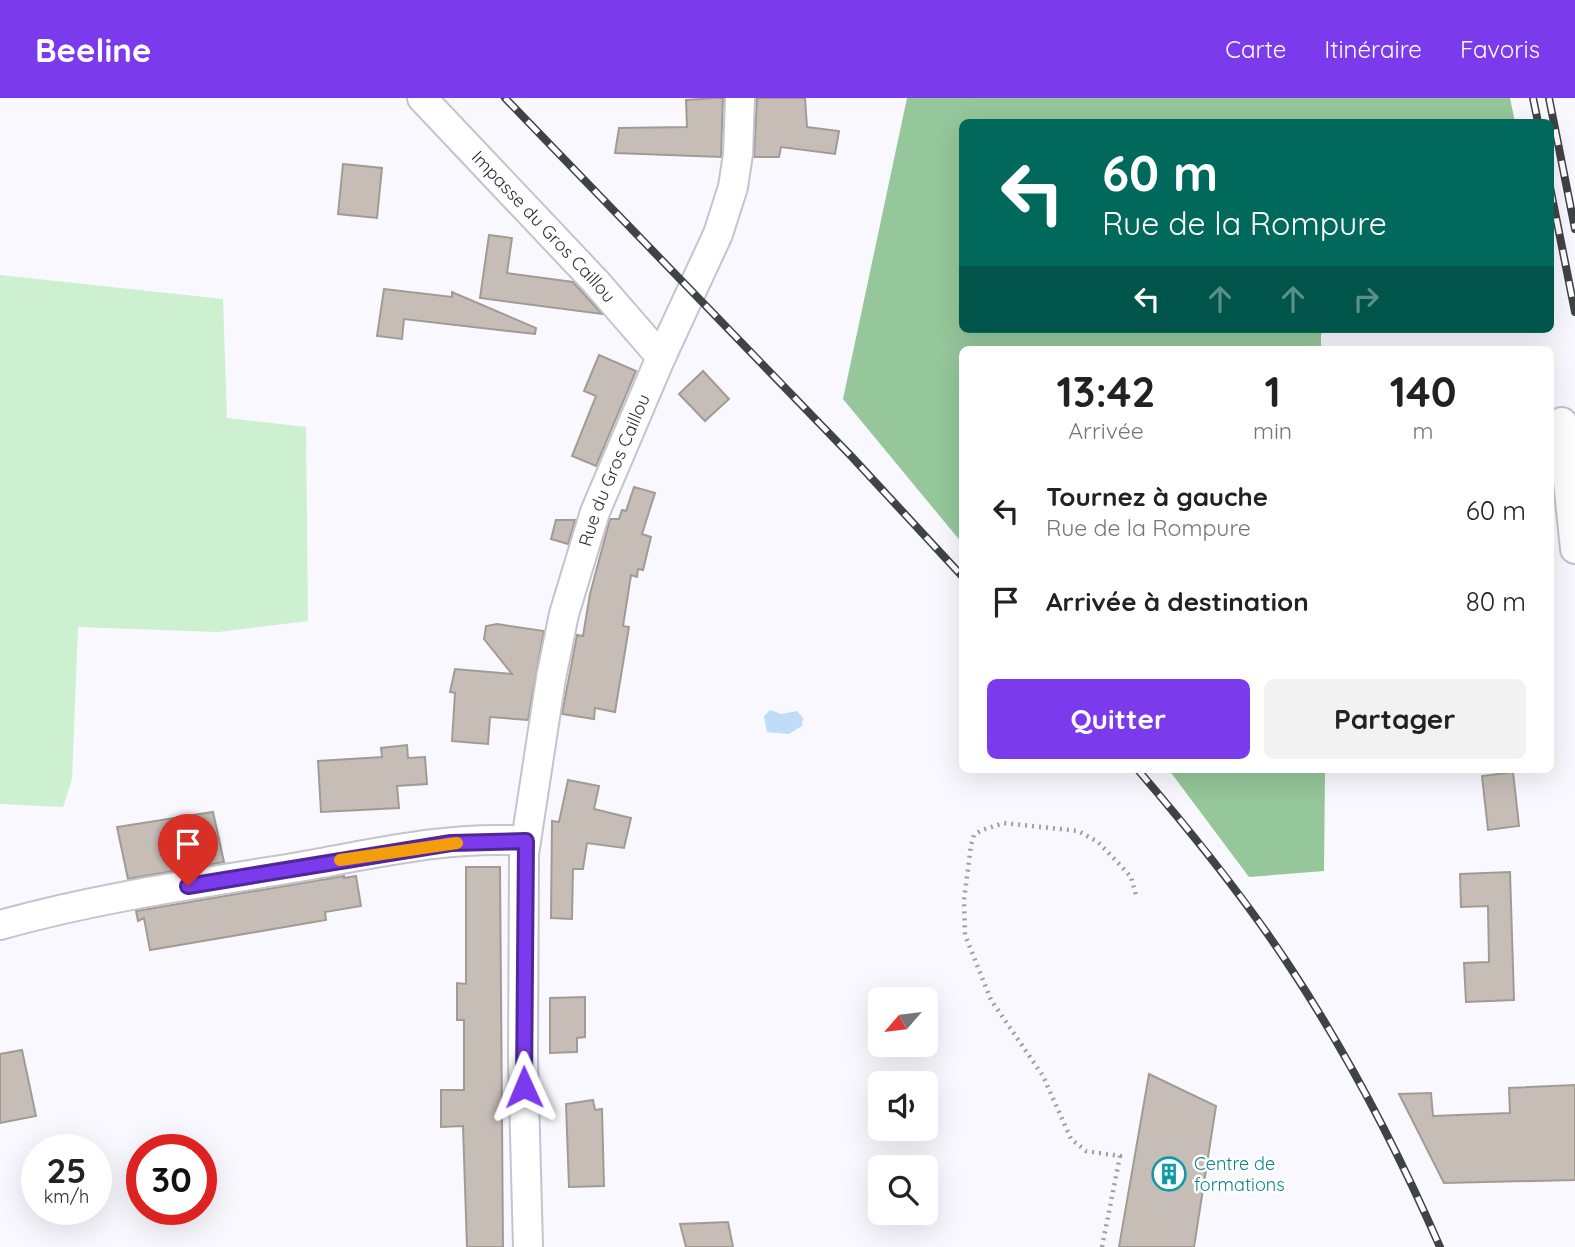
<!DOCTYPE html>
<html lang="fr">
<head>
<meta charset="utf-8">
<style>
  :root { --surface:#fff; --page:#f2f2f2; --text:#222; --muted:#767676; --accent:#7c3aed }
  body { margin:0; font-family:Quicksand,sans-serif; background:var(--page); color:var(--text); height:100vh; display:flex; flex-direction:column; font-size:26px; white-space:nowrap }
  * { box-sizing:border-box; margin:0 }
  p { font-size:23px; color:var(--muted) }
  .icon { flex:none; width:38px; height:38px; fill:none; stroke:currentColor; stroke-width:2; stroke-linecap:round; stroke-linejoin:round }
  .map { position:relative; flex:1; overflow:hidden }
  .panel { position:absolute; left:959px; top:248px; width:595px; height:427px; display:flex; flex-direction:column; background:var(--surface); border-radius:10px; box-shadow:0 7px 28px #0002 }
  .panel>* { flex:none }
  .top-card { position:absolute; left:959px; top:21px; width:595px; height:214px; border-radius:10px; box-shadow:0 7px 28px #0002; background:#00695c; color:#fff; overflow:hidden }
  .needle { width:46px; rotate:242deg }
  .controls { position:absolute; left:868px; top:889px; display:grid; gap:14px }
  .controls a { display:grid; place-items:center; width:70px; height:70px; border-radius:10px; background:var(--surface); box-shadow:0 7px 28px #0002; font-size:35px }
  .speed { position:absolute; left:21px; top:1036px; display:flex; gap:14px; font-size:35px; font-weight:700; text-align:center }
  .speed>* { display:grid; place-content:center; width:91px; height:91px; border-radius:50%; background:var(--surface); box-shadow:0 7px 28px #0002; line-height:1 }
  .speed small { font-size:18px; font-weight:400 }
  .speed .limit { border:10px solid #d22; background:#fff; color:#111 }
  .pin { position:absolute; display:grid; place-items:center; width:60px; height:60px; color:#fff; margin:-72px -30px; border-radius:50% 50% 50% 0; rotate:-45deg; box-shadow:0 0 7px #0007 }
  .pin .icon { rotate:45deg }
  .me { position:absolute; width:77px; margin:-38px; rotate:359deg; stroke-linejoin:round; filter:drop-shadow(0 0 5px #0008) }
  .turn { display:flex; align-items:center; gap:24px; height:147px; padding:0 28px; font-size:32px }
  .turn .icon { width:91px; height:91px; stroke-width:2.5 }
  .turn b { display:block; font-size:49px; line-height:60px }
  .lanes { display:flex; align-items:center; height:66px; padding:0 28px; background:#0003; justify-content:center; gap:35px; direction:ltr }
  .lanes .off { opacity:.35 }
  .eta { display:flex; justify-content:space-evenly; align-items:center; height:119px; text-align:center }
  .eta b { font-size:42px; font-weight:700; line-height:49px }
  .primary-button { display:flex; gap:14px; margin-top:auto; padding:14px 28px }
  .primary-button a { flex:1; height:80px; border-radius:10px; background:var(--accent); color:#fff; font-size:28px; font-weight:700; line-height:80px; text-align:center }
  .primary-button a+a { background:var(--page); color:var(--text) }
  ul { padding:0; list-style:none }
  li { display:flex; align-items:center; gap:21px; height:91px; padding:0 28px }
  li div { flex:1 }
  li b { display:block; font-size:26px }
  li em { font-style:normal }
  header { display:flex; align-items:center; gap:42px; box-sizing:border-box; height:98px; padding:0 35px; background:var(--accent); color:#fff }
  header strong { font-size:33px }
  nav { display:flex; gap:38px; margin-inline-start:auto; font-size:24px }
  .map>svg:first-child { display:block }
</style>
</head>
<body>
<header>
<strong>Beeline</strong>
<nav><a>Carte</a><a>Itinéraire</a><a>Favoris</a></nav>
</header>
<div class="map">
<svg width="1575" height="1149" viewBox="0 0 1575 1149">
  <rect width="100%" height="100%" fill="#f8f8fe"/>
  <path fill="#cdf0d0" d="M 0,177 L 223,201 L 227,320 L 306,329 L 308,523 L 218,534 L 78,529 L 72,681 L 63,709 L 0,706 Z"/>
  <path fill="#95c79a" d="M 907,0 L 1510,0 L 1515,24 L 962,24 L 962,231 L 1327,231 L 1321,236 L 1321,252 L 962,252 L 962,445 L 843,301 Z
    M 1169,672 L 1325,672 L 1324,773 L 1249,779 Z"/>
  <path fill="#bfddf8" d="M 770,612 L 781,616 L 797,613 L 803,620 L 802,628 L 789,636 L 767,634 L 764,618 Z"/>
  <path fill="#c5bdb6" stroke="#a29b94" stroke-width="2" d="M 716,0 L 723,0 L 721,59 L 615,55 L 619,30 L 687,29 L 686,2 Z
    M 757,0 L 805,0 L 807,29 L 839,33 L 835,56 L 781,49 L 779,59 L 754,59 Z
    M 343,66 L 382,70 L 377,120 L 338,116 Z
    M 489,137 L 512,140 L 507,175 L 573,184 L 602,216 L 480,200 Z
    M 384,191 L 452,199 L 452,194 L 536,230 L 535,236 L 404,221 L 402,241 L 377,238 Z
    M 599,257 L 636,273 L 596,368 L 572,358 L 596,298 L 584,293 Z
    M 703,273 L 729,301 L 705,323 L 679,296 Z
    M 634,389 L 655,395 L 642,436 L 651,439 L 643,472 L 638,471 L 637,479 L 631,477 L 623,528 L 629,529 L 615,614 L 595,610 L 594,621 L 562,616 L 577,537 L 583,538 L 590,496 L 610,421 L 619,421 L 622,412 L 626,413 Z
    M 556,422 L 575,422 L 568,446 L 551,441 Z
    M 497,526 L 544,533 L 528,622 L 490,619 L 488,646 L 452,643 L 455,595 L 450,594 L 455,571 L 512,576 L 484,541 L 486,528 Z
    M 407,647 L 408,660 L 425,659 L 427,686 L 397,688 L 399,710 L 321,714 L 318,663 L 382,659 L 381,650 Z
    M 1513,674 L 1519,728 L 1488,732 L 1482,678 Z
    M 568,682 L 599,688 L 594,711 L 631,720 L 624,750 L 587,745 L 583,771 L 573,771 L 572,821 L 551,820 L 552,723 L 559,724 Z
    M 213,714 L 224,764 L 128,781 L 117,729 Z
    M 466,769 L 500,769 L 503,1149 L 467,1149 L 463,1028 L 441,1029 L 441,992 L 464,992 L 464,922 L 457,922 L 457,885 L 466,886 Z
    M 1510,774 L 1514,902 L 1466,904 L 1464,865 L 1489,864 L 1488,808 L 1461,809 L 1460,776 Z
    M 344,778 L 344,780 L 356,778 L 361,808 L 325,814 L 326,822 L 256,834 L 150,852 L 144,820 L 138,823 L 136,813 Z
    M 585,899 L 585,939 L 577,940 L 577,954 L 550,955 L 550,900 Z
    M 22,952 L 36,1018 L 0,1025 L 0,956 Z
    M 1149,976 L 1216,1008 L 1194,1149 L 1119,1149 Z
    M 1575,987 L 1575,1082 L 1444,1085 L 1399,996 L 1431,995 L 1433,1018 L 1510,1015 L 1509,990 Z
    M 593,1002 L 595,1012 L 602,1011 L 604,1088 L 569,1089 L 566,1006 Z
    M 728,1124 L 733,1149 L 686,1149 L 680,1126 Z"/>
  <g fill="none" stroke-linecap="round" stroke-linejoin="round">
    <defs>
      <g id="street">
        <path id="s1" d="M 422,0 L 595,183 L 661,259"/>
        <path d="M 1562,324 L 1575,451"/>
        <path d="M 0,827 C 96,800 195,786 293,770 C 369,757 449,737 526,743"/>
        <path id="s2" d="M 528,1149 L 523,962 L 524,756 L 551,580 L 564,516 L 595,414 L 661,259 L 718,136 L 733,89 L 738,56 L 740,0"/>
      </g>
    </defs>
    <use href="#street" stroke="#c3c4cd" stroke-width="32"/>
    <path stroke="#9e9ea3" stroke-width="4.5" stroke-dasharray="2 5" stroke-linecap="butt" d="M 1102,1149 L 1120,1058 L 1086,1053 L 1071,1041 L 1043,978 L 991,902 L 965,837 L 964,802 L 971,747 L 974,737 L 982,732 L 1004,725 L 1078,733 L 1098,744 L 1122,769 L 1131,779 L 1137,801"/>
    <use href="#street" stroke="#fff" stroke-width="28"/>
    <defs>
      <path id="rail" d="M 505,0 L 852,359 L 962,478
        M 1533,0 L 1538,24
        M 1549,0 L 1575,131
        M 1550,89 L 1575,214
        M 1138,672 C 1192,735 1245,800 1290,869 C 1348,957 1398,1053 1440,1149"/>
    </defs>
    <use href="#rail" stroke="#414246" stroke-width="8"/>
    <use href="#rail" stroke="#fff" stroke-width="5" stroke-dasharray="16" stroke-linecap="butt"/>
  </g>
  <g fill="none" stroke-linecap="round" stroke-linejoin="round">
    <defs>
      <path id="route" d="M 188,788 L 451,745 L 526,743 L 524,989"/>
    </defs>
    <use href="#route" stroke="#51269a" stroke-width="18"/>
    <use href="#route" stroke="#7c3aed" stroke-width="12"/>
    <path stroke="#f59e0b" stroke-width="12" d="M 340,762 L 457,745"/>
  </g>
  <defs>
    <symbol id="building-ring" viewBox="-11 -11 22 22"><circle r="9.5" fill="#fff" stroke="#0f9aa8" stroke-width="1.5"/><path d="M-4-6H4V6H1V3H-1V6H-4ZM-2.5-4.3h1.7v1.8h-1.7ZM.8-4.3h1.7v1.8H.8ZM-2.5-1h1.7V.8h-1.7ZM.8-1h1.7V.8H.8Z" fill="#0f9aa8"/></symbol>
  </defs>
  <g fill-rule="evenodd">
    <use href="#building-ring" x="1150" y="1057" width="38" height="38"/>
  </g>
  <g text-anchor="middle" stroke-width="5" stroke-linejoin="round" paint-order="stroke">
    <g font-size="18" fill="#2c2d30" stroke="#fff">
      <text dy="6" stroke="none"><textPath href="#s1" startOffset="177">Impasse du Gros Caillou</textPath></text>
      <text dy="6" stroke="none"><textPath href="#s2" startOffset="789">Rue du Gros Caillou</textPath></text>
    </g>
    <g font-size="18" fill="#0d838f" stroke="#fff" text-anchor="start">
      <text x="1194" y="1072">Centre de<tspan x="1194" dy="21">formations</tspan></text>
    </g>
  </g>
</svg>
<div class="controls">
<a><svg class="needle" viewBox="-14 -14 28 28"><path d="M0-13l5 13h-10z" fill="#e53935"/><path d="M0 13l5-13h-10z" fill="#767676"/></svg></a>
<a><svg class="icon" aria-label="sound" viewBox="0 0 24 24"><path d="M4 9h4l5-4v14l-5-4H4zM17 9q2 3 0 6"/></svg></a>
<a><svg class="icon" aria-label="search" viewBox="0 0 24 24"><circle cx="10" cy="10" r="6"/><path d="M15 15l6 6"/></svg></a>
</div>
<div class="speed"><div>25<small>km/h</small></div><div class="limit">30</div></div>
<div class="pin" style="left:188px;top:788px;background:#d93025"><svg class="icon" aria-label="arrive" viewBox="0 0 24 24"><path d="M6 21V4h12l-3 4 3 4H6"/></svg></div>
<svg class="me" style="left:524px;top:989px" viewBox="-20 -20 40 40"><path d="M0-17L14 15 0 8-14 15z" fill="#7c3aed" stroke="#fff" stroke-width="4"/></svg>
<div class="top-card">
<div class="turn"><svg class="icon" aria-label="left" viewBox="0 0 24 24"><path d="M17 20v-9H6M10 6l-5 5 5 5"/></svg><div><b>60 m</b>Rue de la Rompure</div></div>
<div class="lanes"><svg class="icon" aria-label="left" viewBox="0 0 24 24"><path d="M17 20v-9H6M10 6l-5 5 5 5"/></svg><svg class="icon off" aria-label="ahead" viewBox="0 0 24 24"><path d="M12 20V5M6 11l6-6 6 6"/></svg><svg class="icon off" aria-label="ahead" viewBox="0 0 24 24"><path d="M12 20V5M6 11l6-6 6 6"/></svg><svg class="icon off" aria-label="right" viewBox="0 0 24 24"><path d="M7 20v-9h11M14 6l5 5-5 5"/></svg></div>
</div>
<section class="panel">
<div class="eta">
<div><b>13:42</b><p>Arrivée</p></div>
<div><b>1</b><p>min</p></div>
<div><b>140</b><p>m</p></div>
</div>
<ul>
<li><svg class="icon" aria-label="left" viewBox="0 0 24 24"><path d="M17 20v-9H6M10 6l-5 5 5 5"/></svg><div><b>Tournez à gauche</b><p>Rue de la Rompure</p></div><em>60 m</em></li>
<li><svg class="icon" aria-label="arrive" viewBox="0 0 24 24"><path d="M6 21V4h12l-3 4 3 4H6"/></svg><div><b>Arrivée à destination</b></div><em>80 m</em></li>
</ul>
<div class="primary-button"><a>Quitter</a><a>Partager</a></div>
</section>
</div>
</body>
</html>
